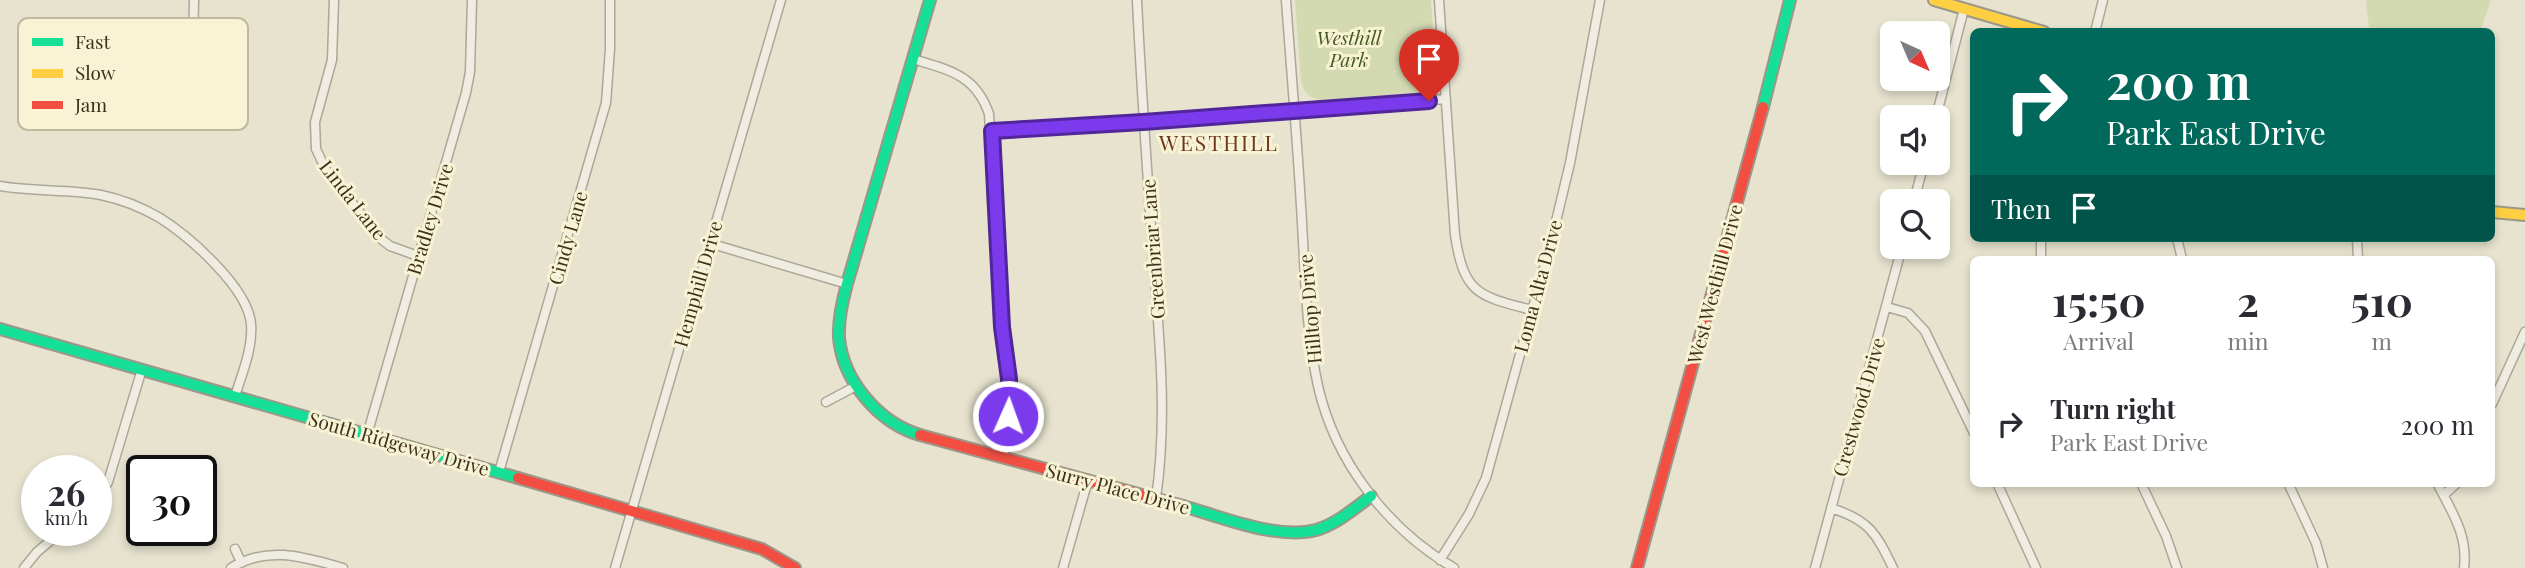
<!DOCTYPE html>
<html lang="en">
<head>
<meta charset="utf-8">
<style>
  :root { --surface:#fff; --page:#f7f7f7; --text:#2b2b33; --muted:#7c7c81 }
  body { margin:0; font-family:"Playfair Display",serif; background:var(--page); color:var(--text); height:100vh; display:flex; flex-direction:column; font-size:26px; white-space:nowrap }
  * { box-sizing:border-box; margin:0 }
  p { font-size:23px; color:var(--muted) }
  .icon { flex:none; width:38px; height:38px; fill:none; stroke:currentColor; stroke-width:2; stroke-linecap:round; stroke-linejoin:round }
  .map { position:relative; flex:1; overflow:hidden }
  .drawer { position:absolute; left:1970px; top:256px; width:525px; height:231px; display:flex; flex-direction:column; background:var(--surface); border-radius:10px; box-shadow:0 4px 10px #0003 }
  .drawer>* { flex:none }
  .top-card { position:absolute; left:1970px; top:28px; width:525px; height:214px; border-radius:10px; box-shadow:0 4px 10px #0003; background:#00695c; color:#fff; overflow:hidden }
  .needle { width:46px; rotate:136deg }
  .controls { position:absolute; left:1880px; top:21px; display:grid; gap:14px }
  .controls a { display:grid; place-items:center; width:70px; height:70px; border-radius:10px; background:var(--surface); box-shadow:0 4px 10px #0003; font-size:35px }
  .speed { position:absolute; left:21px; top:455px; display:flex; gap:14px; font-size:35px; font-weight:700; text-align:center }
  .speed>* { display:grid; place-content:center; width:91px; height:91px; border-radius:50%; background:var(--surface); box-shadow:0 4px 10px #0003; line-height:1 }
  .speed small { font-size:18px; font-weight:400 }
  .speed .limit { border:4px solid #111; border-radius:10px; background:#fff; color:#111 }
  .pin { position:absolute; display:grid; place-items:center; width:60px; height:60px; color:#fff; margin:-72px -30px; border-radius:50% 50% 50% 0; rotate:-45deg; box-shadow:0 0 7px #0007 }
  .pin .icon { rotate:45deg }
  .me { position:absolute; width:77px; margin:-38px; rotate:2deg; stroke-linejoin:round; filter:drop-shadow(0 0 5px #0008) }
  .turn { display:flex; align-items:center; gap:24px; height:147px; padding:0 21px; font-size:32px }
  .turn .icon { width:91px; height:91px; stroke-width:2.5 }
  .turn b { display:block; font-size:49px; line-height:60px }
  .then { display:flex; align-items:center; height:66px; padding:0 21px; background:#0003; gap:14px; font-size:26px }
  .eta { display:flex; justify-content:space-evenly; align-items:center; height:119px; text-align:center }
  .eta b { font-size:42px; font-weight:700; line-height:49px }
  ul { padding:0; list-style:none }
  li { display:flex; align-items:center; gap:21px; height:98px; padding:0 21px }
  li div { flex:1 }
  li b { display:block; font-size:26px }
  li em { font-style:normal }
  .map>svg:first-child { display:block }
</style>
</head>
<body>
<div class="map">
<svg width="2525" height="568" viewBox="0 0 2525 568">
  <rect width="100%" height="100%" fill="#e7e3cf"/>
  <path fill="#d3d9b0" d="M 1295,0 L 1431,0 L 1436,74 L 1433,83 L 1422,92 L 1323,100 C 1310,99 1304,93 1301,81 Z
    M 2366,0 L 2491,0 L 2480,32 L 2378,31 L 2369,27 Z"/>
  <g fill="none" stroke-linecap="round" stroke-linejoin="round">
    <defs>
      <path id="street" d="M 334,0 L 332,60 L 315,122 L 316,149 L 326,170 L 381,239 L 390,246 L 418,256
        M 1137,0 C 1141,85 1147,170 1153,254 C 1159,336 1168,416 1156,498
        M 1286,0 C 1291,69 1297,138 1301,206 C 1305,266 1305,327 1318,386 C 1335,461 1387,529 1454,568
        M 1439,0 L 1455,235 C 1464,294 1478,296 1532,310
        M 2095,32 L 2103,0
        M 913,59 C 949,70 976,75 989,114 L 1002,327 L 1009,396 L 1003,458
        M 183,63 L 193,41 L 194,0
        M 1936,117 L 1964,9
        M 992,131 L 1143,122 L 1446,99
        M 0,186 C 33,192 69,189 101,195 C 120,199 143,208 160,218 C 190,237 248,288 251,324 C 253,348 242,374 235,396
        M 1914,201 L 1924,163
        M 2177,238 L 2182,259
        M 2357,238 L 2358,259
        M 709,243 L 847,284
        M 2041,259 L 2041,238
        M 1887,307 L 1908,313 L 1925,331 L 1974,433
        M 826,402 L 856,386
        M 2492,404 L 2525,332
        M 367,435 L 466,93 L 470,72 L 472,0
        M 499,472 L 606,103 L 610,49 L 610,0
        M 1997,483 L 2036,568
        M 2141,483 L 2166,536 L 2177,568
        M 2288,483 L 2316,543 L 2323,568
        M 2437,483 C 2452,512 2468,535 2464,568
        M 2444,495 L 2457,483
        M 96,501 L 108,482 L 142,369
        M 1831,508 C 1869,520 1876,533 1893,568
        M 235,549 L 241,562
        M 1440,560 L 1469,514 L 1486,478 L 1551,242 L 1570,163 L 1600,0
        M 24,568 L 37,552 L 63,530
        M 231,568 C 268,545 304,557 343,568
        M 615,568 L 781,0
        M 1063,568 L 1088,480
        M 1815,568 L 1902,247"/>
      <path id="fast" d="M 1763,107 L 1790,0
        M 0,329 L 518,478
        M 920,435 C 879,423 843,381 839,338 C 838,319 842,302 847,284 L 930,0
        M 1183,506 C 1221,517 1277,540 1316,530 C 1336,524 1354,509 1371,496"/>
      <path id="slow" d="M 1934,0 L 2044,32
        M 2492,212 L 2525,215"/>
      <path id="jam" d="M 920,435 L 1183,506
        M 518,478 L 762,549 L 795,568
        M 1637,568 L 1763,107"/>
    </defs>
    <use href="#street" stroke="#ada797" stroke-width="11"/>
    <use href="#fast" stroke="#9c9788" stroke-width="14"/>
    <use href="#slow" stroke="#9c9788" stroke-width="14"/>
    <use href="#jam" stroke="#9c9788" stroke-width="14"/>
    <use href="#street" stroke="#efece1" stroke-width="8"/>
    <use href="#fast" stroke="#16e098" stroke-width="10"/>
    <use href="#slow" stroke="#ffcf43" stroke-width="10"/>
    <use href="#jam" stroke="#f24e42" stroke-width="10"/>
  </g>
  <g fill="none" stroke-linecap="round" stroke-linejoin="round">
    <defs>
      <path id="route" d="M 1008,416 L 1009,379 L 1002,327 L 992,131 L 1143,122 L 1429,101"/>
    </defs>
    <use href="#route" stroke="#51269a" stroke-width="18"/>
    <use href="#route" stroke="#7c3aed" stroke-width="12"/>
  </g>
  <g text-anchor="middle" stroke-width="6" stroke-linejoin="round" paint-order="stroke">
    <g font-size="19" font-style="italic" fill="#455b23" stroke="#f8f3d5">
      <text x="1349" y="45">Westhill<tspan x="1349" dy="22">Park</tspan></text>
    </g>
    <g font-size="19" fill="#3d311e" stroke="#f8f3d5">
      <text transform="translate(353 200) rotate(52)" y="7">Linda Lane</text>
      <text transform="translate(430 219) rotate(-73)" y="7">Bradley Drive</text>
      <text transform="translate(568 238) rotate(-74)" y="7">Cindy Lane</text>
      <text transform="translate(1153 249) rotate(-94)" y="7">Greenbriar Lane</text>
      <text transform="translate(698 284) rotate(-74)" y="7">Hemphill Drive</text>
      <text transform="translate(1715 284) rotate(-75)" y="7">West Westhill Drive</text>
      <text transform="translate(1538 286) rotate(-75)" y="7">Loma Alta Drive</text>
      <text transform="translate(1310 309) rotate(-95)" y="7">Hilltop Drive</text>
      <text transform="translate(1859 407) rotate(-74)" y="7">Crestwood Drive</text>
      <text transform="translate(399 444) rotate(16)" y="7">South Ridgeway Drive</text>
      <text transform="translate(1118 489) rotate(15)" y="7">Surry Place Drive</text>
    </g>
    <g font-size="21" letter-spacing="2" fill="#6c371a" stroke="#f8f3d5">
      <text x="1219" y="151">WESTHILL</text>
    </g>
  </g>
  <rect x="18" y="18" width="230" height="112" rx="10" fill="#f8f3d5" stroke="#c0b99e" stroke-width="2"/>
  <rect x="32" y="38" width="31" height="8" fill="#16e098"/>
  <rect x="32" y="69" width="31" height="9" fill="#ffcf43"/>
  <rect x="32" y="101" width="31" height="8" fill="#f24e42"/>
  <g font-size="19" fill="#3d311e">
    <text x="75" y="49">Fast</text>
    <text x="75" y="80">Slow</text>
    <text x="75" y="112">Jam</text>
  </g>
</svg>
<div class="controls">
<a><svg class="needle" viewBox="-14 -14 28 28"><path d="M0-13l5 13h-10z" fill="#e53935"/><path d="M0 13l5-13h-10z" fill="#7c7c81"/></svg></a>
<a><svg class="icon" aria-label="sound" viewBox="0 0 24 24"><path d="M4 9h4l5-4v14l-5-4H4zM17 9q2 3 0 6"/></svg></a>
<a><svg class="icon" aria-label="search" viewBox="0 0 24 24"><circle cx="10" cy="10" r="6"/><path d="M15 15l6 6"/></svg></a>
</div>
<div class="speed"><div>26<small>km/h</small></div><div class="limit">30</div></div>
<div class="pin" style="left:1429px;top:101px;background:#d93025"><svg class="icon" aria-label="arrive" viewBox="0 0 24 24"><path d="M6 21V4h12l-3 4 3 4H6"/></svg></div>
<svg class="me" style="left:1008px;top:416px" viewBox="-20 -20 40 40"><circle r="17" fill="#7c3aed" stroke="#fff" stroke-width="3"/><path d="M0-11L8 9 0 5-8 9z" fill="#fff"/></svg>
<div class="top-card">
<div class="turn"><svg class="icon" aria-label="right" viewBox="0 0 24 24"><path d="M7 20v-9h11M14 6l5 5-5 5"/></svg><div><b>200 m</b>Park East Drive</div></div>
<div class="then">Then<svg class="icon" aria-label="arrive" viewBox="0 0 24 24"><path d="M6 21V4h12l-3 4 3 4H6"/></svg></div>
</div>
<section class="drawer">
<div class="eta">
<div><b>15:50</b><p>Arrival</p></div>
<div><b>2</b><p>min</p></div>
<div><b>510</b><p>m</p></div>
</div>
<ul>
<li><svg class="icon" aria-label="right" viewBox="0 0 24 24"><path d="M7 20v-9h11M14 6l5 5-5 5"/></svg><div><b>Turn right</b><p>Park East Drive</p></div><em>200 m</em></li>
</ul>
</section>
</div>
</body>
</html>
